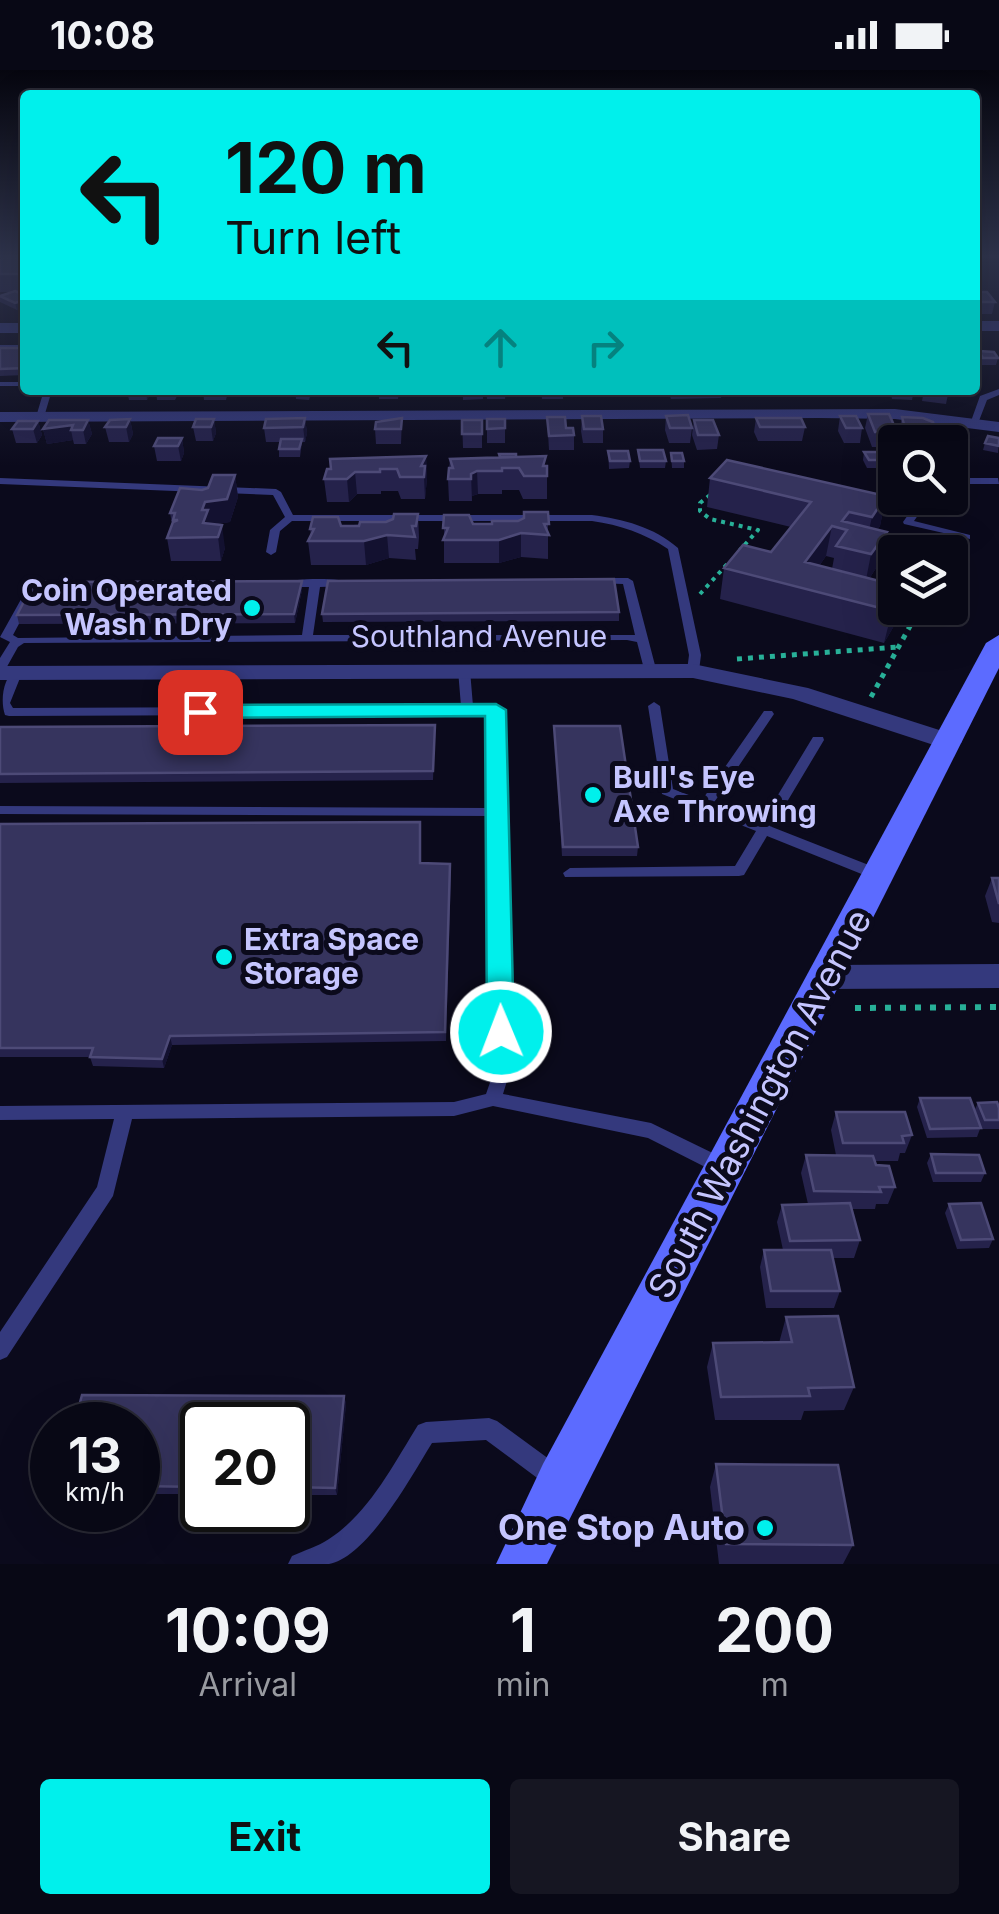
<!DOCTYPE html>
<html lang="en">
<head>
<meta charset="utf-8">
<style>
  :root { --surface:#080815; --page:#161622; --text:#f1f3f6; --muted:#989aa0; --line:#292934; --accent:#00f0ec }
  body { margin:0; font-family:Inter,sans-serif; background:var(--page); color:var(--text); height:100vh; display:flex; flex-direction:column; font-size:38px; white-space:nowrap }
  * { box-sizing:border-box; margin:0 }
  p { font-size:32px; color:var(--muted) }
  .icon { flex:none; width:55px; height:55px; fill:none; stroke:currentColor; stroke-width:2; stroke-linecap:round; stroke-linejoin:round }
  .map { position:relative; height:1494px; overflow:hidden }
  .details { display:flex; flex-direction:column; background:var(--surface); flex:1 }
  .details>* { flex:none }
  .top-card { position:absolute; left:20px; top:20px; width:960px; height:305px; border-radius:10px; box-shadow:0 10px 40px #0002,0 0 0 2px var(--line); background:#00f0ec; color:#111; overflow:hidden }
  .buttons { position:absolute; left:878px; top:355px; display:grid; gap:20px }
  .buttons a { display:grid; place-items:center; width:90px; height:90px; border-radius:10px; background:var(--surface); box-shadow:0 10px 40px #0002,0 0 0 2px var(--line); font-size:50px }
  .speed { position:absolute; left:30px; top:1332px; display:flex; gap:20px; font-size:50px; font-weight:700; text-align:center }
  .speed>* { display:grid; place-content:center; width:130px; height:130px; border-radius:50%; background:var(--surface); box-shadow:0 10px 40px #0002,0 0 0 2px var(--line); line-height:1 }
  .speed small { font-size:25px; font-weight:400 }
  .speed .limit { border:5px solid #111; border-radius:15px; background:#fff; color:#111 }
  .pin { position:absolute; display:grid; place-items:center; width:85px; height:85px; color:#fff; margin:-42px; border-radius:20px; box-shadow:0 5px 15px #0006 }
  .me { position:absolute; width:110px; margin:-55px; rotate:359deg; stroke-linejoin:round; filter:drop-shadow(0 0 8px #0008) }
  .turn { display:flex; align-items:center; gap:35px; height:210px; padding:0 40px; font-size:45px }
  .turn .icon { width:130px; height:130px; stroke-width:2.5 }
  .turn b { display:block; font-size:70px; line-height:85px }
  .lanes { display:flex; align-items:center; height:95px; padding:0 40px; background:#0003; justify-content:center; gap:50px; direction:ltr }
  .lanes .off { opacity:.35 }
  .eta { display:flex; justify-content:space-evenly; align-items:center; height:170px; text-align:center }
  .eta b { font-size:60px; font-weight:700; line-height:70px }
  .cta { display:flex; gap:20px; margin-top:auto; padding:20px 40px }
  .cta a { flex:1; height:115px; border-radius:10px; background:var(--accent); color:#111; font-size:40px; font-weight:700; line-height:115px; text-align:center }
  .cta a+a { background:var(--page); color:var(--text) }
  .status { display:flex; justify-content:space-between; align-items:center; height:70px; padding:0 50px; background:var(--surface); direction:ltr }
  .status svg { height:28px; fill:currentColor }
  .map>svg:first-child { display:block }
</style>
</head>
<body>
<div class="status"><b>10:08</b><svg viewBox="0 0 49 12"><path d="M0 12V9h3v3zM5 12V6h3v6zM10 12V3h3v9zM15 12V0h3v12zM26 1h20v11H26zM47 4h2v5h-2z"/></svg></div>
<div class="map">
<svg width="999" height="1494" viewBox="0 0 999 1494">
  <rect width="100%" height="100%" fill="#0b0a1c"/>
  <g fill="none" stroke-linecap="round" stroke-linejoin="round">
    <path stroke="#28b098" stroke-width="4" stroke-dasharray="4 5" stroke-linecap="butt" d="M 710,425 L 700,433 L 700,441 L 710,449 L 758,460 L 740,480
      M 700,524 L 730,491"/>
    <path stroke="#28b098" stroke-width="5" stroke-dasharray="5 6" stroke-linecap="butt" d="M 737,589 L 898,577
      M 871,627 L 920,538"/>
    <path stroke="#28b098" stroke-width="6" stroke-dasharray="6 9" stroke-linecap="butt" d="M 855,938 L 999,937"/>
    <path fill="#34397d" fill-rule="evenodd" d="M 0,275 L 25,275 L 25,279 L 0,279 Z
      M 0,312 L 25,312 L 25,316 L 0,316 Z
      M 999,319 L 999,325 L 987,330 L 977,356 L 971,356 L 970,354 L 980,326 Z
      M 44,320 L 52,320 L 44,347 L 40,350 L 36,347 Z
      M 0,408 L 276,419 L 281,422 L 293,445 L 592,445 C 623,449 654,457 678,478 L 701,585 L 699,601 L 693,605 L 687,601 L 689,585 L 668,479 C 644,463 620,455 592,451 L 292,451 L 280,461 L 276,482 L 271,485 L 266,482 L 270,460 L 285,447 L 273,425 L 0,414 Z
      M 950,408 L 998,408 L 999,414 L 950,414 Z
      M 920,428 L 930,428 L 914,451 L 970,465 L 970,469 L 904,454 L 903,452 Z
      M 950,490 L 954,491 L 964,504 L 950,515 L 950,506 L 953,504 L 950,500 Z
      M 598,508 L 628,508 L 633,511 L 656,599 L 654,602 L 650,603 L 644,599 L 637,572 L 627,570 L 24,573 L 18,577 L 4,602 L 0,603 L 0,588 L 10,572 L 0,567 L 29,515 C 32,510 44,510 47,515 L 38,518 L 13,565 L 18,568 L 302,565 L 309,517 L 283,517 L 278,514 C 291,508 339,507 352,513 L 347,516 L 320,517 L 313,565 L 635,565 L 623,514 L 594,513 L 593,511 Z
      M 464,596 L 470,600 L 473,636 L 495,636 L 501,640 L 510,1001 L 503,1024 L 651,1053 L 727,1090 L 730,1096 L 727,1102 L 721,1104 L 715,1102 L 648,1068 L 493,1036 L 454,1046 L 132,1049 L 113,1126 L 7,1287 L 0,1290 L 0,1262 L 97,1117 L 114,1049 L 0,1050 L 0,1036 L 454,1032 L 486,1024 L 494,1001 L 489,746 L 0,744 L 0,736 L 489,738 L 489,644 L 9,646 L 5,645 C 0,631 3,607 16,599 L 22,603 L 10,633 L 13,638 L 461,636 L 458,600 Z
      M 654,632 L 660,636 L 673,719 L 702,730 L 764,641 L 772,641 L 774,644 L 713,734 L 761,753 L 813,667 L 823,667 L 824,670 L 772,757 L 884,801 L 886,805 L 884,809 L 874,809 L 767,766 L 744,805 L 739,806 L 565,807 L 563,803 L 570,798 L 735,796 L 756,761 L 662,724 L 648,636 Z
      M 489,1348 L 497,1351 L 564,1400 L 567,1408 L 564,1416 L 556,1419 L 548,1416 L 486,1370 L 432,1373 C 412,1405 368,1487 329,1494 C 316,1494 301,1494 288,1494 L 292,1486 C 305,1480 317,1477 329,1469 C 369,1443 393,1395 418,1355 L 426,1352 Z"/>
    <path fill="#34397d" fill-rule="evenodd" d="M 975,251 L 999,251 L 999,261 L 975,261 Z
      M 0,253 L 25,253 L 25,263 L 0,263 Z
      M 895,339 L 999,352 L 999,362 L 895,349 L 820,348 L 0,352 L 0,342 Z
      M 693,594 L 808,618 L 958,666 L 962,672 L 949,680 L 793,629 L 693,608 L 0,610 L 0,596 Z
      M 999,894 L 999,918 L 827,919 L 816,915 L 811,907 L 816,899 L 827,895 Z"/>
    <path fill="#5c6bff" fill-rule="evenodd" d="M 999,565 L 999,598 L 547,1494 L 496,1494 L 543,1394 L 986,573 Z"/>
  </g>
  <path fill="#25224b" fill-rule="evenodd" d="M 25,187 L 25,222 L 18,222 L 17,240 L 0,232 L 0,225 L 12,222 L 0,222 L 0,191 Z
    M 975,222 L 995,232 L 992,244 L 977,244 L 975,243 Z
    M 975,255 L 980,261 L 977,274 L 975,274 Z
    M 0,278 L 25,278 L 25,305 L 0,306 Z
    M 979,281 L 998,288 L 996,295 L 981,295 L 978,288 Z
    M 127,320 L 152,320 L 147,330 L 129,330 Z
    M 156,320 L 180,320 L 175,330 L 157,330 Z
    M 203,320 L 228,320 L 228,322 L 226,330 L 204,330 Z
    M 295,320 L 312,320 L 309,330 L 296,329 Z
    M 379,320 L 399,320 L 398,329 L 379,329 Z
    M 404,320 L 421,320 L 420,327 L 404,327 Z
    M 463,320 L 483,320 L 483,329 L 463,330 Z
    M 486,320 L 506,320 L 505,329 L 487,329 Z
    M 541,320 L 563,320 L 563,329 L 542,329 Z
    M 722,320 L 721,328 L 671,329 L 668,321 Z
    M 760,320 L 788,320 L 787,327 L 763,327 Z
    M 849,320 L 874,320 L 872,327 L 852,327 Z
    M 890,320 L 914,320 L 912,330 L 892,329 Z
    M 924,320 L 949,320 L 946,334 L 922,331 Z
    M 868,344 L 897,362 L 894,377 L 872,377 L 865,358 Z
    M 582,346 L 603,359 L 603,373 L 583,373 L 581,361 Z
    M 666,346 L 692,358 L 690,373 L 669,373 L 665,360 Z
    M 840,346 L 862,358 L 860,373 L 844,373 L 838,361 Z
    M 547,347 L 566,358 L 574,365 L 574,380 L 549,380 Z
    M 902,347 L 935,359 L 932,372 L 902,372 L 899,362 Z
    M 305,348 L 307,363 L 305,372 L 302,372 L 300,387 L 279,387 L 279,379 L 281,372 L 266,372 L 264,358 Z
    M 402,348 L 401,374 L 376,374 L 375,359 Z
    M 756,348 L 805,357 L 802,371 L 758,371 L 754,362 Z
    M 130,349 L 133,364 L 129,372 L 109,372 L 105,357 Z
    M 214,349 L 216,363 L 213,371 L 196,371 L 193,357 Z
    M 487,349 L 505,349 L 505,373 L 487,373 Z
    M 88,350 L 92,364 L 86,374 L 74,374 L 73,370 L 47,374 L 43,359 Z
    M 462,350 L 482,350 L 482,378 L 463,378 Z
    M 694,350 L 719,365 L 717,379 L 697,380 L 692,365 Z
    M 38,351 L 42,365 L 37,373 L 16,373 L 12,359 Z
    M 182,368 L 184,383 L 181,391 L 157,391 L 154,376 Z
    M 999,368 L 998,383 L 983,380 L 985,373 Z
    M 638,380 L 666,391 L 665,398 L 640,398 Z
    M 608,381 L 630,391 L 629,398 L 609,399 Z
    M 864,382 L 882,390 L 880,398 L 867,398 L 863,390 Z
    M 671,383 L 684,391 L 684,398 L 672,398 Z
    M 426,386 L 427,408 L 425,429 L 401,429 L 398,421 L 381,421 L 381,424 L 357,424 L 349,432 L 327,432 L 324,409 Z
    M 516,387 L 545,396 L 547,406 L 547,429 L 523,429 L 519,420 L 502,420 L 502,424 L 478,424 L 472,426 L 472,431 L 449,431 L 448,409 L 450,389 Z
    M 895,395 L 895,415 L 882,412 L 883,404 Z
    M 235,405 L 238,427 L 230,452 L 214,454 L 225,478 L 221,491 L 171,491 L 167,468 L 172,453 L 170,443 L 202,420 Z
    M 710,408 L 886,426 L 880,456 L 877,460 L 887,462 L 880,492 L 869,509 L 898,549 L 884,573 L 720,529 L 724,498 L 771,482 L 791,457 L 707,437 ZM 826,486 L 834,488 L 832,499 L 819,496 Z
    M 548,442 L 548,489 L 521,487 L 499,493 L 444,493 L 444,445 L 473,454 L 492,454 L 518,451 Z
    M 418,444 L 419,467 L 418,479 L 415,479 L 416,490 L 389,488 L 366,495 L 311,495 L 308,471 L 311,466 L 310,459 L 386,452 Z
    M 302,520 L 295,553 L 19,554 L 17,545 Z
    M 619,542 L 619,551 L 323,552 L 322,544 Z
    M 435,655 L 433,710 L 0,713 L 0,657 Z
    M 554,656 L 638,777 L 637,786 L 562,786 Z
    M 0,754 L 421,793 L 451,803 L 446,971 L 172,975 L 164,998 L 93,996 L 90,987 L 0,987 Z
    M 992,808 L 999,808 L 999,853 L 992,852 L 985,826 Z
    M 920,1028 L 974,1041 L 978,1033 L 999,1038 L 999,1059 L 980,1059 L 977,1067 L 927,1068 L 917,1037 Z
    M 836,1042 L 912,1065 L 905,1083 L 900,1083 L 898,1091 L 875,1091 L 876,1095 L 895,1117 L 888,1134 L 876,1134 L 875,1139 L 852,1139 L 860,1170 L 854,1188 L 832,1188 L 840,1221 L 834,1238 L 766,1238 L 760,1197 L 764,1180 L 783,1180 L 777,1152 L 782,1135 L 808,1134 L 801,1103 L 806,1085 L 836,1085 L 831,1060 Z
    M 931,1084 L 985,1103 L 981,1112 L 933,1112 L 927,1093 Z
    M 949,1134 L 993,1169 L 989,1178 L 957,1179 L 945,1143 Z
    M 786,1247 L 854,1317 L 844,1340 L 804,1341 L 801,1350 L 715,1350 L 707,1297 L 713,1273 L 779,1273 Z
    M 344,1326 L 346,1334 L 337,1425 L 288,1425 L 288,1355 L 202,1355 L 202,1424 L 138,1424 L 138,1355 Z
    M 716,1394 L 853,1475 L 843,1494 L 719,1494 L 710,1417 Z"/>
  <path fill="#131130" d="M 25,230 L 25,237 L 17,240 L 15,233 Z
    M 146,320 L 152,320 L 147,330 Z
    M 305,348 L 307,363 L 305,372 L 303,357 Z
    M 130,349 L 133,364 L 129,372 L 126,357 Z
    M 214,349 L 216,363 L 213,371 L 211,357 Z
    M 88,350 L 92,364 L 86,374 L 83,360 Z
    M 38,351 L 42,365 L 37,373 L 33,359 Z
    M 73,355 L 71,360 L 73,370 L 47,374 L 43,359 Z
    M 182,368 L 184,383 L 181,391 L 178,376 Z
    M 426,386 L 427,408 L 425,429 L 424,407 L 421,396 Z
    M 477,401 L 478,424 L 472,426 L 472,431 L 471,404 Z
    M 355,402 L 357,424 L 349,432 L 347,409 Z
    M 235,405 L 238,427 L 230,452 L 210,455 L 206,467 L 202,440 L 205,432 Z
    M 886,426 L 880,456 L 865,477 L 872,447 Z
    M 222,455 L 225,478 L 221,491 L 218,467 Z
    M 832,456 L 826,486 L 803,518 L 805,492 Z
    M 887,462 L 880,492 L 865,515 L 871,484 Z
    M 521,463 L 521,487 L 499,493 L 499,470 Z
    M 387,465 L 389,488 L 366,495 L 364,471 Z
    M 302,511 L 302,520 L 295,553 L 294,544 Z
    M 895,536 L 895,538 L 901,538 L 898,549 L 884,573 L 892,541 Z
    M 170,966 L 172,975 L 164,998 L 162,989 Z
    M 344,1326 L 346,1334 L 337,1425 L 335,1418 Z"/>
  <path fill="#36345e" stroke="#4d4a77" stroke-width="2.5" d="M 4,187 L 25,187 L 25,204 L 0,204 L 0,191 Z
    M 15,221 L 25,225 L 25,230 L 15,233 L 0,226 Z
    M 975,222 L 987,222 L 995,232 L 980,232 L 975,226 Z
    M 0,278 L 25,278 L 25,298 L 0,299 Z
    M 979,281 L 994,282 L 998,288 L 983,288 Z
    M 542,320 L 563,320 L 564,322 L 542,322 Z
    M 868,344 L 889,344 L 897,362 L 875,362 Z
    M 688,345 L 692,358 L 670,358 L 666,346 Z
    M 582,346 L 601,346 L 603,359 L 584,359 Z
    M 840,346 L 856,346 L 862,358 L 846,358 Z
    M 547,347 L 565,347 L 566,358 L 573,358 L 574,365 L 549,366 Z
    M 902,347 L 923,348 L 933,352 L 935,359 L 905,358 Z
    M 305,348 L 303,357 L 264,358 L 266,349 Z
    M 402,348 L 401,359 L 375,359 L 376,352 Z
    M 756,348 L 801,348 L 805,357 L 760,357 Z
    M 130,349 L 126,357 L 105,357 L 110,350 Z
    M 196,349 L 214,349 L 211,357 L 193,357 Z
    M 487,349 L 505,349 L 505,358 L 487,359 Z
    M 49,350 L 88,350 L 83,360 L 71,360 L 73,355 L 43,359 Z
    M 462,350 L 482,350 L 482,364 L 462,364 Z
    M 694,350 L 713,350 L 719,365 L 698,365 Z
    M 18,351 L 38,351 L 33,359 L 12,359 Z
    M 988,366 L 999,368 L 999,376 L 985,373 Z
    M 158,368 L 182,368 L 178,376 L 154,376 Z
    M 281,369 L 302,369 L 299,379 L 279,379 Z
    M 638,380 L 663,380 L 666,391 L 640,391 Z
    M 608,381 L 628,381 L 630,391 L 610,391 Z
    M 864,382 L 877,382 L 882,390 L 869,390 Z
    M 671,383 L 682,383 L 684,391 L 672,391 Z
    M 499,384 L 516,384 L 516,387 L 500,387 Z
    M 426,386 L 421,396 L 425,396 L 424,407 L 400,407 L 397,399 L 380,399 L 380,402 L 355,402 L 347,409 L 324,409 L 327,399 L 331,399 L 330,389 Z
    M 546,386 L 543,396 L 547,396 L 547,406 L 524,406 L 519,398 L 502,398 L 502,401 L 477,401 L 471,404 L 471,409 L 448,409 L 449,398 L 453,398 L 450,389 Z
    M 727,390 L 886,426 L 872,447 L 849,442 L 842,451 L 887,462 L 871,484 L 836,476 L 847,460 L 832,456 L 805,492 L 895,515 L 895,536 L 892,541 L 724,498 L 743,475 L 771,482 L 811,432 L 710,408 Z
    M 892,394 L 895,395 L 895,407 L 883,404 Z
    M 213,405 L 235,405 L 227,429 L 205,432 L 202,440 L 208,440 L 203,453 L 222,455 L 218,467 L 167,468 L 173,452 L 178,450 L 173,450 L 175,443 L 170,443 L 180,418 L 202,420 L 208,418 Z
    M 524,442 L 548,442 L 549,454 L 544,454 L 549,465 L 521,463 L 499,470 L 443,470 L 448,458 L 443,458 L 444,445 L 469,445 L 473,454 L 492,454 L 492,451 L 518,451 L 524,448 Z
    M 394,444 L 418,444 L 416,456 L 412,456 L 415,467 L 387,465 L 364,471 L 308,471 L 314,459 L 310,459 L 313,447 L 338,447 L 341,456 L 359,456 L 360,452 L 386,452 L 393,449 Z
    M 614,509 L 619,542 L 322,544 L 328,511 Z
    M 302,511 L 294,544 L 17,545 L 34,512 Z
    M 435,655 L 433,701 L 0,704 L 0,657 Z
    M 554,656 L 620,656 L 638,777 L 563,777 Z
    M 420,752 L 420,793 L 450,794 L 445,962 L 170,966 L 162,989 L 90,987 L 93,978 L 0,978 L 0,754 Z
    M 992,808 L 999,808 L 999,834 Z
    M 920,1028 L 970,1028 L 981,1058 L 930,1059 Z
    M 997,1032 L 999,1038 L 999,1050 L 985,1050 L 978,1033 Z
    M 836,1042 L 905,1042 L 912,1065 L 902,1066 L 904,1073 L 843,1073 Z
    M 931,1084 L 979,1085 L 985,1103 L 936,1103 Z
    M 806,1085 L 873,1086 L 876,1095 L 889,1096 L 895,1117 L 879,1117 L 881,1122 L 814,1121 Z
    M 850,1133 L 860,1170 L 790,1171 L 782,1135 Z
    M 981,1133 L 993,1169 L 961,1170 L 949,1134 Z
    M 764,1180 L 831,1180 L 840,1221 L 771,1221 Z
    M 838,1246 L 854,1317 L 808,1318 L 810,1326 L 721,1327 L 713,1273 L 792,1272 L 786,1247 Z
    M 82,1325 L 344,1326 L 335,1418 L 288,1417 L 288,1355 L 202,1355 L 202,1417 L 138,1416 L 138,1355 L 74,1355 Z
    M 716,1394 L 838,1395 L 853,1475 L 726,1474 Z"/>
  <linearGradient id="sky" x2="0" y2="1"><stop stop-color="#06060f"/><stop offset="0.47" stop-color="#2e334b"/><stop offset="1" stop-color="#2e334b" stop-opacity="0"/></linearGradient>
  <rect width="999" height="396" fill="url(#sky)"/>
  <path fill="#00f0ec" stroke="#009c99" stroke-width="2.5" d="M 496,634 L 506,640 L 514,962 L 510,969 L 501,972 L 491,969 L 487,962 L 485,646 L 200,648 L 189,642 L 200,635 Z"/>
  <g fill="#00f0ec" stroke="#0b0a1c" stroke-width="4">
    <circle cx="252" cy="538" r="10"/>
    <circle cx="593" cy="725" r="10"/>
    <circle cx="224" cy="887" r="10"/>
    <circle cx="765" cy="1458" r="10"/>
  </g>
  <g text-anchor="middle" stroke-width="10" stroke-linejoin="round" paint-order="stroke">
    <g font-size="30" font-weight="bold" fill="#c5c5ff" stroke="#0b0a1c" text-anchor="start">
      <text x="232" y="531" text-anchor="end">Coin Operated<tspan x="232" dy="34">Wash n Dry</tspan></text>
      <text x="613" y="718">Bull's Eye<tspan x="613" dy="34">Axe Throwing</tspan></text>
      <text x="244" y="880">Extra Space<tspan x="244" dy="34">Storage</tspan></text>
    </g>
    <g font-size="30" fill="#c5c5ff" stroke="#0b0a1c">
      <text x="479" y="577">Southland Avenue</text>
    </g>
    <g font-size="35" fill="#c5c5ff" stroke="#0b0a1c">
      <text transform="translate(760 1034) rotate(-62)" y="12">South Washington Avenue</text>
    </g>
    <g font-size="35" font-weight="bold" fill="#c5c5ff" stroke="#0b0a1c" text-anchor="end">
      <text x="745" y="1470">One Stop Auto</text>
    </g>
  </g>
</svg>
<div class="buttons">
<a><svg class="icon" aria-label="search" viewBox="0 0 24 24"><circle cx="10" cy="10" r="6"/><path d="M15 15l6 6"/></svg></a>
<a><svg class="icon" aria-label="layers" viewBox="0 0 24 24"><path d="M12 4l9 5-9 5-9-5zM3 14l9 5 9-5"/></svg></a>
</div>
<div class="speed"><div>13<small>km/h</small></div><div class="limit">20</div></div>
<div class="pin" style="left:200px;top:642px;background:#d93025"><svg class="icon" aria-label="arrive" viewBox="0 0 24 24"><path d="M6 21V4h12l-3 4 3 4H6"/></svg></div>
<svg class="me" style="left:501px;top:962px" viewBox="-20 -20 40 40"><circle r="17" fill="#00f0ec" stroke="#fff" stroke-width="3"/><path d="M0-11L8 9 0 5-8 9z" fill="#fff"/></svg>
<div class="top-card">
<div class="turn"><svg class="icon" aria-label="left" viewBox="0 0 24 24"><path d="M17 20v-9H6M10 6l-5 5 5 5"/></svg><div><b>120 m</b>Turn left</div></div>
<div class="lanes"><svg class="icon" aria-label="left" viewBox="0 0 24 24"><path d="M17 20v-9H6M10 6l-5 5 5 5"/></svg><svg class="icon off" aria-label="ahead" viewBox="0 0 24 24"><path d="M12 20V5M6 11l6-6 6 6"/></svg><svg class="icon off" aria-label="right" viewBox="0 0 24 24"><path d="M7 20v-9h11M14 6l5 5-5 5"/></svg></div>
</div>
</div>
<section class="details">
<div class="eta">
<div><b>10:09</b><p>Arrival</p></div>
<div><b>1</b><p>min</p></div>
<div><b>200</b><p>m</p></div>
</div>
<div class="cta"><a>Exit</a><a>Share</a></div>
</section>
</body>
</html>
